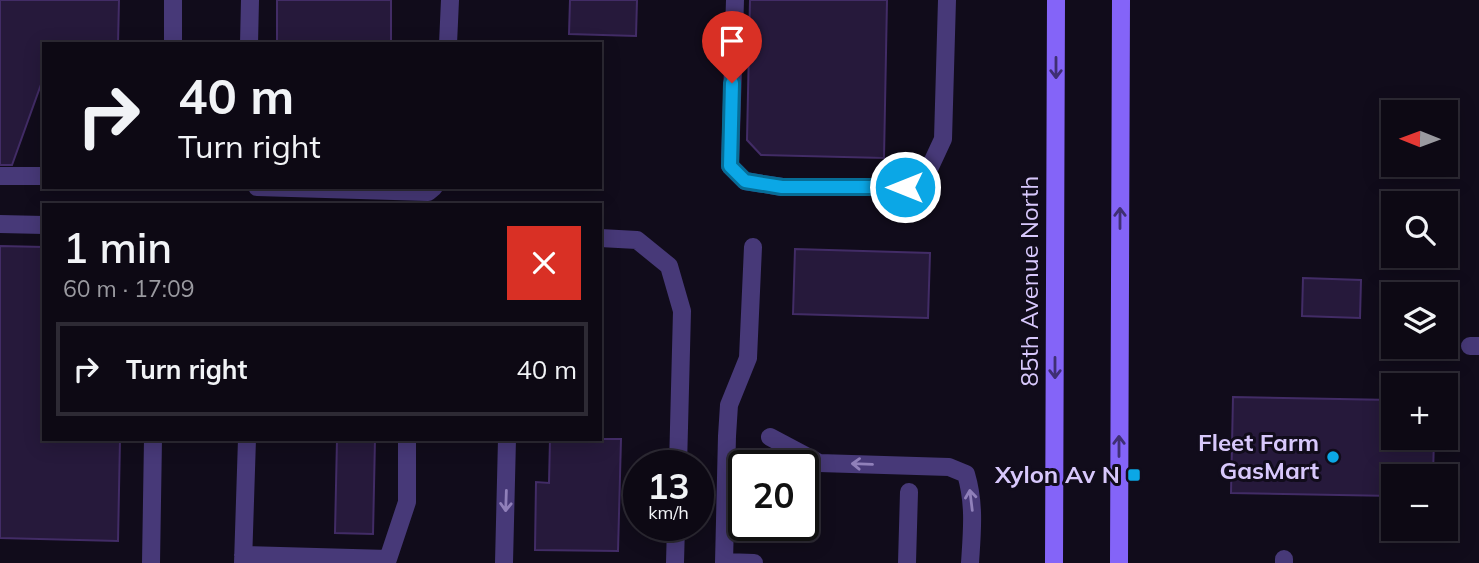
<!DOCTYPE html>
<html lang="en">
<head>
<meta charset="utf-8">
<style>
  :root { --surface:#0d0914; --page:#1b1722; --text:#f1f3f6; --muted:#9a9aa0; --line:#2d2a34 }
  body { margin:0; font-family:Mulish,sans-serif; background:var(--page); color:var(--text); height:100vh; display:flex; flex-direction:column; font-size:26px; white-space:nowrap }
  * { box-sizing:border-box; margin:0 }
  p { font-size:23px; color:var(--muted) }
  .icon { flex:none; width:38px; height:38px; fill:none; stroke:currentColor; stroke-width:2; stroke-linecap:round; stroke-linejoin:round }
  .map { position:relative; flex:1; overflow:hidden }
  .side { position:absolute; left:42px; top:203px; width:560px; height:238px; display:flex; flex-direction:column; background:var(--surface); border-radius:0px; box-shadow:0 4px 18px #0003,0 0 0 2px var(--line) }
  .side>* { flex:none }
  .top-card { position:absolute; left:42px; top:42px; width:560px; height:147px; border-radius:0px; box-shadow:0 4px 18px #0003,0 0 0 2px var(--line); background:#0d0914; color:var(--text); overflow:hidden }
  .needle { width:46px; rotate:271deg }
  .fabs { position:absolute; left:1381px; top:100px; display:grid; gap:14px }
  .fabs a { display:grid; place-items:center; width:77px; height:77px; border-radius:0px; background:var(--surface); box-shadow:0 4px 18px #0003,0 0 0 2px var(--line); font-size:35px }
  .speed { position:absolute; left:623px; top:450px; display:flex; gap:14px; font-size:35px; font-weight:700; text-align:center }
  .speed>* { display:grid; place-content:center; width:91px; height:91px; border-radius:50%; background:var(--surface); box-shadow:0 4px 18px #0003,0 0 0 2px var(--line); line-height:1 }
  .speed small { font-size:18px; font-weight:400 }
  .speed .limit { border:4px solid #111; border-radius:10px; background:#fff; color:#111 }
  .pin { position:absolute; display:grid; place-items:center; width:60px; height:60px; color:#fff; margin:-72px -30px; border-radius:50% 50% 50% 0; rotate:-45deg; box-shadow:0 0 7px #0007 }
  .pin .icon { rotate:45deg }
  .me { position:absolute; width:77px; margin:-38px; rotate:270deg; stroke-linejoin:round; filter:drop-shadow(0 0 5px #0008) }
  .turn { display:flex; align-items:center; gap:24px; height:147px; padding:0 21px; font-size:32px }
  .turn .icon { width:91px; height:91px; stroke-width:2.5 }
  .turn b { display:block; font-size:49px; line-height:60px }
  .round { display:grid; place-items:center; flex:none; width:74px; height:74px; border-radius:0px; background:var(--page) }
  .head { display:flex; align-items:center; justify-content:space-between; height:119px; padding:0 21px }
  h1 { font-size:42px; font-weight:600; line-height:52px }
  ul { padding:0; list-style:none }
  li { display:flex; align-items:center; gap:21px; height:94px; margin:0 14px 10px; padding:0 7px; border:4px solid var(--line); border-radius:0px }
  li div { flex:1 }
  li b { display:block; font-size:26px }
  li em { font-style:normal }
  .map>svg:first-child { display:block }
</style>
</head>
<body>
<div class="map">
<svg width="1479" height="563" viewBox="0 0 1479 563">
  <rect width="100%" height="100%" fill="#110c1b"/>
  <path fill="#26193b" stroke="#422c66" stroke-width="2" d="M 0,0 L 119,0 L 118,44 L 44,44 L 44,76 L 12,165 L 0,165 Z
    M 277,0 L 391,0 L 391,44 L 277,44 Z
    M 570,0 L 637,0 L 636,36 L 569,34 Z
    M 750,0 L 887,0 L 884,158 L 761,155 L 747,140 Z
    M 0,246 L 44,247 L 44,439 L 120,439 L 118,541 L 0,538 Z
    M 795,249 L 930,253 L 928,318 L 793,314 Z
    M 1303,278 L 1361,280 L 1360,318 L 1302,316 Z
    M 1233,397 L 1393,400 L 1393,438 L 1434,438 L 1433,476 L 1393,476 L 1393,496 L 1231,493 Z
    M 337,439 L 375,439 L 373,534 L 335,533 Z
    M 550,439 L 621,439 L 618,551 L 535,550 L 536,482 L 549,483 Z"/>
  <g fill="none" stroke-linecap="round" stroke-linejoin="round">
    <path stroke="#473978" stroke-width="18" d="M 735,0 L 730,166 L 745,181 L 782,187 L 905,187 L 930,167 L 943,139 L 947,0
      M 173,44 L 173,0
      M 249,44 L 250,0
      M 448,44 L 450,0
      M 0,176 L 44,176
      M 257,187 L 428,192 L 434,187
      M 0,224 L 44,225
      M 600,238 L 637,240 L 669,266 L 682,311 L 678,466
      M 1470,346 L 1479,346
      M 770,437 L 819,463 L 949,467 L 966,474 C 975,504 972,532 970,563
      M 243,555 L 388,559 L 407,502 L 407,439
      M 724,562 L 754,563
      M 151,563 L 153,439
      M 243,563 L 247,439
      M 504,563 L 507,439
      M 675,563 L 676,525
      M 724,563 L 727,436 L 729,405 L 748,358 L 753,247
      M 907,563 L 909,492
      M 1284,563 L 1284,559"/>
    <path stroke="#8464f8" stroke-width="18" d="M 1054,563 L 1056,0
      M 1119,563 L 1121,0"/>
  </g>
  <defs><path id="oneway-shaft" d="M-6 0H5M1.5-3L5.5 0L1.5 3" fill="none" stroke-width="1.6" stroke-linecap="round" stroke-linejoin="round" transform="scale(1.75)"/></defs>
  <g stroke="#3f2f73">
    <use href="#oneway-shaft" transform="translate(1056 68) rotate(90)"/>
    <use href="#oneway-shaft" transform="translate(1120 218) rotate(-90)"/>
    <use href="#oneway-shaft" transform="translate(1055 368) rotate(90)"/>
    <use href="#oneway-shaft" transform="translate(1119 446) rotate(-90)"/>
  </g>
  <g stroke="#9080ba">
    <use href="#oneway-shaft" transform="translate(862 464) rotate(-178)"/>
    <use href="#oneway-shaft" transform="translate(971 500) rotate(-97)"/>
    <use href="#oneway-shaft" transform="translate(506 501) rotate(92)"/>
  </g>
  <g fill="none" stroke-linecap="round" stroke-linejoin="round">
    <defs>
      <path id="route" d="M 732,83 L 730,166 L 745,181 L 782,187 L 905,187"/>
    </defs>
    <use href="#route" stroke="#076d96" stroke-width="18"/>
    <use href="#route" stroke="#0ba7e6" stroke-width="12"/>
  </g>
  <g fill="#0ba7e6" stroke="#110c1b" stroke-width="2.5">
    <circle cx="1333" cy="457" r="7"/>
    <rect x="1127" y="468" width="14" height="14" rx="3.5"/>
  </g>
  <g text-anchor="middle" stroke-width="6" stroke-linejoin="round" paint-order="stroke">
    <g font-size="24" fill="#d8c8fc" stroke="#110c1b">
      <text transform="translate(1030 281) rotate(-90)" y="8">85th Avenue North</text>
    </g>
    <g font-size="24" font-weight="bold" fill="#d8c8fc" stroke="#110c1b" text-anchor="end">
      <text x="1319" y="451">Fleet Farm<tspan x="1319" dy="28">GasMart</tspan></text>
      <text x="1120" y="483">Xylon Av N</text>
    </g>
  </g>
</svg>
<div class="fabs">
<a><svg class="needle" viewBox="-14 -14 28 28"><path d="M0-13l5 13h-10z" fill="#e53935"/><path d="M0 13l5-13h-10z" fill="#9a9aa0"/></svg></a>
<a><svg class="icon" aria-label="search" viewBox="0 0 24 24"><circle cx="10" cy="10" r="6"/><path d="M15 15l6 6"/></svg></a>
<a><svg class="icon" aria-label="layers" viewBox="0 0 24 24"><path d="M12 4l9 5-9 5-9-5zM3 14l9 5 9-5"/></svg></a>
<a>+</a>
<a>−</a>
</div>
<div class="speed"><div>13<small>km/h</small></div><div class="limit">20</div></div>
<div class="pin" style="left:732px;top:83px;background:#d93025"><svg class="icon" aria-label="arrive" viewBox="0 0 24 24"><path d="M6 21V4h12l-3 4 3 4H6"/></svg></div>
<svg class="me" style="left:905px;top:187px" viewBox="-20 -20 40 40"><circle r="17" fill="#0ba7e6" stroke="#fff" stroke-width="3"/><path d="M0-11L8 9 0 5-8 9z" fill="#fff"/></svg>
<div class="top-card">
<div class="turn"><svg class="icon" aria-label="right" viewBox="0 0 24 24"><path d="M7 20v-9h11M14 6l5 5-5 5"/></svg><div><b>40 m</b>Turn right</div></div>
</div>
<section class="side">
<div class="head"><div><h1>1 min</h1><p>60 m · 17:09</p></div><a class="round" style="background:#d93025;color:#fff"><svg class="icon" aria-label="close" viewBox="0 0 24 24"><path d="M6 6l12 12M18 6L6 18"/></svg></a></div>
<ul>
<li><svg class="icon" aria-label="right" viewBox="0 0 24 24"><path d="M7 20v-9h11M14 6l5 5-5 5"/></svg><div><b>Turn right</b></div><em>40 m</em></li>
</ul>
</section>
</div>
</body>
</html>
